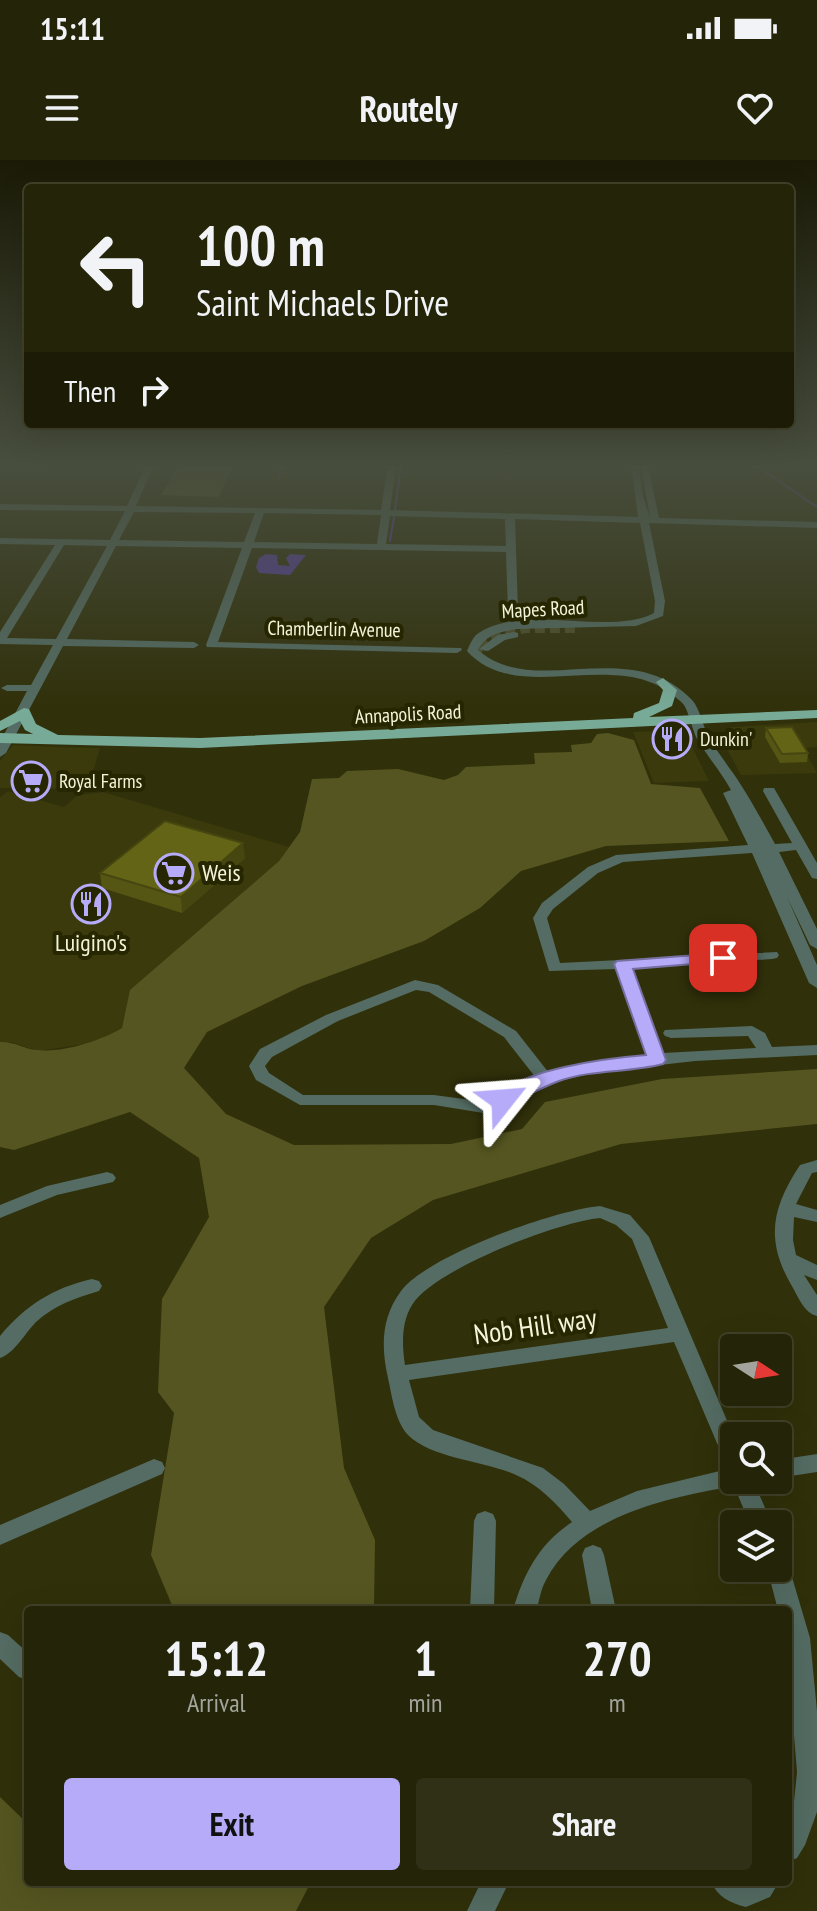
<!DOCTYPE html>
<html lang="en">
<head>
<meta charset="utf-8">
<style>
  :root { --surface:#242408; --page:#303016; --text:#f1f3f6; --muted:#a3a49c; --line:#414129; --accent:#b6abf8 }
  body { margin:0; font-family:"PT Sans Narrow",sans-serif; background:var(--page); color:var(--text); height:100vh; display:flex; flex-direction:column; font-size:30px; white-space:nowrap }
  * { box-sizing:border-box; margin:0 }
  p { font-size:26px; color:var(--muted) }
  .icon { flex:none; width:44px; height:44px; fill:none; stroke:currentColor; stroke-width:2; stroke-linecap:round; stroke-linejoin:round }
  .map { position:relative; flex:1; overflow:hidden }
  .side { position:absolute; left:24px; top:1446px; width:768px; height:280px; display:flex; flex-direction:column; background:var(--surface); border-radius:8px; box-shadow:0 8px 32px #0002,0 0 0 2px var(--line) }
  .side>* { flex:none }
  .guide { position:absolute; left:24px; top:24px; width:770px; height:244px; border-radius:8px; box-shadow:0 8px 32px #0002,0 0 0 2px var(--line); background:#242408; color:var(--text); overflow:hidden }
  .needle { width:52px; rotate:102deg }
  .controls { position:absolute; left:720px; top:1174px; display:grid; gap:16px }
  .controls a { display:grid; place-items:center; width:72px; height:72px; border-radius:8px; background:var(--surface); box-shadow:0 8px 32px #0002,0 0 0 2px var(--line); font-size:40px }
  .pin { position:absolute; display:grid; place-items:center; width:68px; height:68px; color:#fff; margin:-34px; border-radius:16px; box-shadow:0 4px 12px #0006 }
  .me { position:absolute; width:88px; margin:-44px; rotate:62deg; stroke-linejoin:round; filter:drop-shadow(0 0 6px #0008) }
  .turn { display:flex; align-items:center; gap:28px; height:168px; padding:0 40px; font-size:36px }
  .turn .icon { width:104px; height:104px; stroke-width:2.5 }
  .turn b { display:block; font-size:56px; line-height:68px }
  .then { display:flex; align-items:center; height:76px; padding:0 40px; background:#0003; gap:16px; font-size:30px }
  .eta { display:flex; justify-content:space-evenly; align-items:center; height:136px; text-align:center }
  .eta b { font-size:48px; font-weight:700; line-height:56px }
  .button { display:flex; gap:16px; margin-top:auto; padding:16px 40px }
  .button a { flex:1; height:92px; border-radius:8px; background:var(--accent); color:#111; font-size:32px; font-weight:700; line-height:92px; text-align:center }
  .button a+a { background:var(--page); color:var(--text) }
  .status { display:flex; justify-content:space-between; align-items:center; height:56px; padding:0 40px; background:var(--surface); direction:ltr }
  .status svg { height:22px; fill:currentColor }
  header { display:flex; justify-content:space-between; align-items:center; height:104px; padding:0 40px; background:var(--surface); font-size:36px; font-weight:700 }
  .map>svg:first-child { display:block }
</style>
</head>
<body>
<div class="status"><b>15:11</b><svg viewBox="0 0 49 12"><path d="M0 12V9h3v3zM5 12V6h3v6zM10 12V3h3v9zM15 12V0h3v12zM26 1h20v11H26zM47 4h2v5h-2z"/></svg></div>
<header><svg class="icon" aria-label="menu" viewBox="0 0 24 24"><path d="M4 6h16M4 12h16M4 18h16"/></svg>Routely<svg class="icon" aria-label="heart" viewBox="0 0 24 24"><path d="M12 20l-8-8c-3-5 5-10 8-4 3-6 11-1 8 4z"/></svg></header>
<div class="map">
<svg width="817" height="1751" viewBox="0 0 817 1751">
  <rect width="100%" height="100%" fill="#30300a"/>
  <path fill="#3a3a0d" d="M 817,562 L 817,587 L 803,588 L 817,613 L 741,615 L 719,575 L 732,567 Z
    M 684,570 L 709,621 L 654,623 L 633,572 Z
    M 13,585 L 56,587 L 100,588 L 88,629 L 0,628 L 0,601 Z
    M 8,631 L 64,647 L 78,635 L 103,632 L 289,687 L 279,701 L 131,830 L 122,868 L 98,882 L 38,891 L 10,882 L 0,882 L 0,637 Z"/>
  <path fill="#545520" d="M 179,305 L 234,305 L 218,337 L 161,335 Z
    M 608,573 L 634,580 L 651,624 L 700,628 L 729,681 L 606,686 L 521,711 L 480,748 L 424,781 L 302,826 L 207,872 L 184,908 L 226,954 L 294,985 L 451,984 L 522,969 L 545,942 L 662,919 L 817,909 L 817,964 L 621,984 L 433,1040 L 371,1078 L 324,1147 L 344,1308 L 375,1380 L 374,1450 L 174,1450 L 151,1395 L 174,1253 L 158,1232 L 162,1139 L 209,1057 L 199,998 L 130,952 L 14,990 L 0,987 L 0,882 C 14,881 24,889 37,890 C 63,893 100,881 122,868 L 130,830 L 279,701 L 300,672 L 312,619 L 339,618 L 347,611 L 398,609 L 444,620 L 458,615 L 466,607 L 535,604 L 534,593 L 572,592 L 571,585 L 591,583 L 597,574 Z
    M 0,1637 L 28,1664 L 28,1722 L 311,1722 L 296,1751 L 0,1751 Z"/>
  <path fill="#583da6" d="M 266,394 L 277,395 L 278,405 L 290,406 L 286,398 L 290,394 L 306,395 L 290,415 L 259,413 L 256,407 L 259,398 Z"/>
  <g fill="none" stroke-linecap="round" stroke-linejoin="round">
    <path stroke="#583da6" stroke-width="2" d="M 755,305 L 817,347
      M 278,318 L 282,305
      M 395,350 L 401,305
      M 390,381 L 394,357"/>
    <path stroke="#4d4e29" stroke-width="10" stroke-dasharray="10 5" stroke-linecap="butt" d="M 491,477 L 526,468 L 580,468"/>
    <path stroke="#4d4e29" stroke-width="12" stroke-dasharray="12 6" stroke-linecap="butt" d="M 484,489 L 481,487 L 495,475"/>
    <path fill="#546c63" fill-rule="evenodd" d="M 146,305 L 154,305 L 136,346 L 381,350 L 388,305 L 396,305 L 390,350 L 638,357 L 631,305 L 639,305 L 642,332 L 650,358 L 641,306 L 648,305 L 659,358 L 817,362 L 817,368 L 649,363 L 665,441 L 663,456 L 636,466 L 517,469 C 500,472 486,474 478,490 C 535,540 629,474 692,540 C 700,548 703,568 710,579 C 719,595 731,609 741,625 C 753,644 764,664 775,684 L 792,683 L 763,631 L 764,628 L 774,628 L 817,703 L 817,719 L 812,718 L 796,690 L 779,692 L 817,769 L 817,789 L 810,785 L 787,737 L 817,805 L 817,828 L 809,823 L 752,693 L 623,702 L 598,713 L 553,749 L 547,758 L 560,803 L 777,792 L 779,795 L 777,798 L 772,799 L 632,808 L 663,893 L 756,888 L 748,876 L 671,878 L 665,876 L 663,873 L 665,870 L 752,866 L 765,873 L 772,887 L 817,885 L 817,895 L 695,901 L 598,912 L 560,921 L 526,934 L 502,953 L 496,955 L 434,945 L 300,945 L 256,920 L 249,906 L 260,889 L 326,855 L 415,820 L 438,825 L 516,871 L 549,913 L 598,901 L 647,895 L 617,809 L 549,811 L 533,758 L 542,743 L 588,707 L 616,695 L 748,685 L 723,633 L 731,630 C 721,612 708,597 697,579 C 692,569 689,553 684,545 C 681,541 674,536 670,533 C 612,489 516,546 467,491 C 469,486 472,479 476,475 C 517,442 610,477 654,453 L 655,441 L 640,363 L 515,359 L 518,451 L 513,454 L 508,451 L 506,392 L 252,388 L 218,482 L 461,488 L 462,490 L 457,493 L 207,487 L 206,485 L 242,388 L 116,386 L 67,479 L 194,482 L 199,485 L 194,488 L 63,486 L 6,593 L 0,597 L 0,582 L 27,531 L 7,531 L 1,528 L 7,525 L 31,525 L 53,485 L 0,484 L 0,472 L 55,385 L 0,384 L 0,378 L 110,380 L 125,351 L 0,350 L 0,344 L 127,346 ZM 134,352 L 255,353 L 244,382 L 119,380 ZM 264,353 L 381,355 L 377,384 L 254,382 ZM 390,356 L 505,359 L 506,386 L 386,384 ZM 64,385 L 107,386 L 56,479 L 7,478 ZM 416,830 L 429,832 L 504,877 L 536,918 L 514,927 L 493,943 L 434,935 L 303,935 L 269,913 L 265,906 L 272,897 L 338,861 Z
      M 514,472 L 518,473 L 518,477 L 505,480 L 488,491 L 479,489 L 498,475 Z
      M 817,1000 L 817,1012 L 812,1013 L 796,1044 L 817,1050 L 817,1062 L 794,1057 L 793,1080 L 796,1095 L 817,1105 L 817,1120 L 804,1115 L 817,1135 L 817,1156 C 805,1153 799,1139 793,1128 C 765,1081 771,1049 800,1005 Z
      M 107,1012 L 113,1014 L 116,1018 L 113,1022 L 57,1035 L 0,1058 L 0,1045 L 47,1026 Z
      M 600,1046 L 630,1055 L 649,1077 L 734,1277 L 734,1320 L 753,1320 L 772,1364 L 750,1364 L 734,1326 C 668,1338 580,1355 546,1420 C 541,1429 539,1440 537,1450 L 513,1450 C 524,1413 539,1384 572,1362 C 556,1343 539,1325 516,1315 C 486,1301 432,1299 408,1275 C 395,1261 392,1236 388,1218 C 381,1187 381,1158 401,1131 C 428,1095 555,1050 600,1046 ZM 600,1058 L 616,1065 L 632,1079 L 668,1168 L 405,1205 C 402,1185 401,1163 412,1145 C 434,1109 558,1062 600,1058 ZM 674,1182 L 728,1309 L 637,1331 L 590,1351 L 564,1324 L 543,1308 L 433,1270 L 419,1257 L 409,1220 Z
      M 92,1119 L 99,1121 L 102,1126 L 99,1131 C 75,1138 55,1145 36,1162 C 25,1173 15,1193 0,1198 L 0,1176 C 26,1145 53,1128 92,1119 Z
      M 817,1294 L 817,1312 L 778,1318 L 778,1300 Z
      M 154,1299 L 162,1302 L 165,1308 L 162,1314 L 0,1385 L 0,1365 Z
      M 485,1351 L 493,1354 L 496,1361 L 494,1450 L 470,1450 L 474,1361 L 477,1354 Z
      M 593,1385 L 601,1388 L 604,1395 L 616,1450 L 592,1450 L 582,1395 L 585,1388 Z
      M 778,1397 L 786,1400 L 789,1407 L 810,1478 L 817,1551 L 817,1652 L 805,1685 L 797,1698 L 788,1702 L 788,1660 L 794,1642 L 797,1612 L 788,1502 L 788,1450 L 778,1450 L 767,1408 L 778,1408 Z
      M 0,1472 L 8,1475 L 28,1493 L 28,1520 L 19,1517 L 0,1499 Z
      M 481,1722 L 509,1722 L 495,1751 L 467,1751 Z
      M 711,1722 L 779,1722 L 770,1737 L 746,1747 C 730,1743 718,1737 711,1722 Z"/>
    <path fill="#78aa98" fill-rule="evenodd" d="M 663,518 L 677,530 L 672,546 L 649,557 L 817,550 L 817,558 L 200,588 L 0,583 L 0,573 L 33,574 L 25,570 L 20,561 L 0,571 L 0,561 L 24,548 L 29,549 L 36,564 L 58,575 L 200,578 L 633,558 L 634,553 L 659,543 L 663,530 L 656,522 Z"/>
  </g>
  <path fill="#565614" d="M 766,568 L 808,593 L 807,602 L 780,603 L 765,577 Z
    M 245,698 L 182,753 L 102,728 L 100,713 Z"/>
  <path fill="#464610" d="M 243,683 L 245,698 L 182,753 L 181,737 Z"/>
  <path fill="#646417" stroke="#464610" stroke-width="2" d="M 792,567 L 808,593 L 782,594 L 766,568 Z
    M 165,661 L 243,683 L 181,737 L 100,713 Z"/>
  <linearGradient id="sky" x2="0" y2="1"><stop stop-color="#1a1a06"/><stop offset="0.55" stop-color="#484e3e"/><stop offset="1" stop-color="#484e3e" stop-opacity="0"/></linearGradient>
  <rect width="817" height="550" fill="url(#sky)"/>
  <path fill="#b6abf8" stroke="#766fa1" stroke-width="2" d="M 723,793 L 732,798 L 729,801 L 633,809 L 666,900 L 663,904 C 629,913 593,909 559,921 C 544,926 508,947 497,944 L 494,940 C 516,909 609,898 646,895 L 614,804 L 617,801 Z"/>
  <defs>
    <symbol id="restaurant-ring" viewBox="-11 -11 22 22"><circle r="9.5" fill="#262601" stroke="#b6abf8" stroke-width="1.5"/><path d="M-5-6h1v4h1v-4h1v4h1v-4h1v5L-1.5 .5V6h-2V.5L-5-1ZM5-6V6H3V1.5H1.5Q1.5-4 5-6Z" fill="#b6abf8"/></symbol>
    <symbol id="supermarket-ring" viewBox="-11 -11 22 22"><circle r="9.5" fill="#262601" stroke="#b6abf8" stroke-width="1.5"/><path d="M-6-5.5h2.5l.6 2H6L4.5 2H-2.5L-4.4-4H-6ZM-1.5 3.2a1.3 1.3 0 1 0 .1 0ZM3 3.2a1.3 1.3 0 1 0 .1 0Z" fill="#b6abf8"/></symbol>
  </defs>
  <g fill-rule="evenodd">
    <use href="#restaurant-ring" x="650" y="557" width="44" height="44"/>
    <use href="#supermarket-ring" x="9" y="599" width="44" height="44"/>
    <use href="#supermarket-ring" x="152" y="691" width="44" height="44"/>
    <use href="#restaurant-ring" x="69" y="722" width="44" height="44"/>
  </g>
  <g text-anchor="middle" stroke-width="8" stroke-linejoin="round" paint-order="stroke">
    <g font-size="20" fill="#f3f5da" stroke="#262601">
      <text transform="translate(543 449) rotate(-3)" y="7">Mapes Road</text>
      <text transform="translate(334 469) rotate(1)" y="7">Chamberlin Avenue</text>
      <text transform="translate(408 554) rotate(-3)" y="7">Annapolis Road</text>
    </g>
    <g font-size="20" fill="#f3f5da" stroke="#262601" text-anchor="start">
      <text x="700" y="586">Dunkin'</text>
      <text x="59" y="628">Royal Farms</text>
    </g>
    <g font-size="24" fill="#f3f5da" stroke="#262601" text-anchor="start">
      <text x="202" y="721">Weis</text>
      <text x="91" y="791" text-anchor="middle">Luigino's</text>
    </g>
    <g font-size="28" fill="#f3f5da" stroke="#262601">
      <text transform="translate(535 1166) rotate(-8)" y="10">Nob Hill way</text>
    </g>
  </g>
</svg>
<div class="controls">
<a><svg class="needle" viewBox="-14 -14 28 28"><path d="M0-13l5 13h-10z" fill="#e53935"/><path d="M0 13l5-13h-10z" fill="#a3a49c"/></svg></a>
<a><svg class="icon" aria-label="search" viewBox="0 0 24 24"><circle cx="10" cy="10" r="6"/><path d="M15 15l6 6"/></svg></a>
<a><svg class="icon" aria-label="layers" viewBox="0 0 24 24"><path d="M12 4l9 5-9 5-9-5zM3 14l9 5 9-5"/></svg></a>
</div>
<div class="pin" style="left:723px;top:798px;background:#d93025"><svg class="icon" aria-label="arrive" viewBox="0 0 24 24"><path d="M6 21V4h12l-3 4 3 4H6"/></svg></div>
<svg class="me" style="left:503px;top:940px" viewBox="-20 -20 40 40"><path d="M0-17L14 15 0 8-14 15z" fill="#b6abf8" stroke="#fff" stroke-width="4"/></svg>
<div class="guide">
<div class="turn"><svg class="icon" aria-label="left" viewBox="0 0 24 24"><path d="M17 20v-9H6M10 6l-5 5 5 5"/></svg><div><b>100 m</b>Saint Michaels Drive</div></div>
<div class="then">Then<svg class="icon" aria-label="right" viewBox="0 0 24 24"><path d="M7 20v-9h11M14 6l5 5-5 5"/></svg></div>
</div>
<section class="side">
<div class="eta">
<div><b>15:12</b><p>Arrival</p></div>
<div><b>1</b><p>min</p></div>
<div><b>270</b><p>m</p></div>
</div>
<div class="button"><a>Exit</a><a>Share</a></div>
</section>
</div>
</body>
</html>
